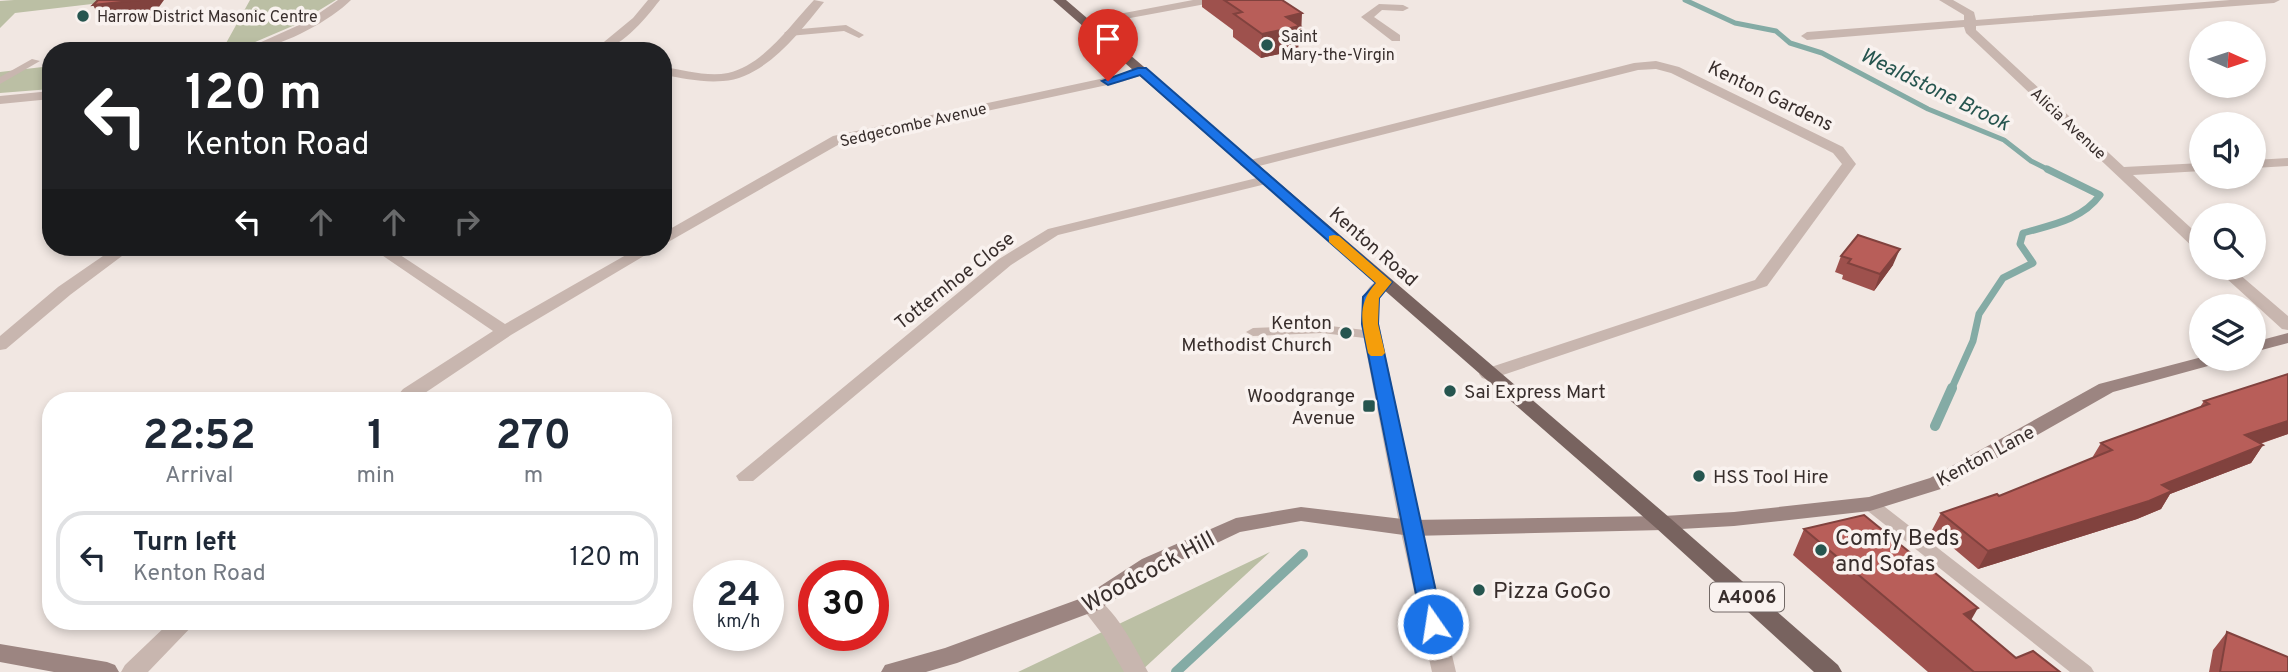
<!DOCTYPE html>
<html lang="en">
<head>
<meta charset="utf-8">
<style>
  :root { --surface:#fff; --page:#f2f2f3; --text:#1f2937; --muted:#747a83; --line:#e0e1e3 }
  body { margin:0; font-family:Overpass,sans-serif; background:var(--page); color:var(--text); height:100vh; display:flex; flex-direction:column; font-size:26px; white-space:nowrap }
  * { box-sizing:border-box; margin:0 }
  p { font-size:23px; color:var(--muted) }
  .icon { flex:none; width:38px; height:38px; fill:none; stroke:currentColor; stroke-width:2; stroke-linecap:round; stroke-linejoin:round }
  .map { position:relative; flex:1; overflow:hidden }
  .side { position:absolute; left:42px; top:392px; width:630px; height:238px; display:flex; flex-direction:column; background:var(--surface); border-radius:28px; box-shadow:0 4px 10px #0003 }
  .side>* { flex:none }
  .banner { position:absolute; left:42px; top:42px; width:630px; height:214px; border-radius:28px; box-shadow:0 4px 10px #0003; background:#202124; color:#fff; overflow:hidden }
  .needle { width:46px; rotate:93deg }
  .controls { position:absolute; left:2189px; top:21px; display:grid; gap:14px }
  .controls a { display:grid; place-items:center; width:77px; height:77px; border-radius:50%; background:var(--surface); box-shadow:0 4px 10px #0003; font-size:35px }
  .speed { position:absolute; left:693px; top:560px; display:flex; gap:14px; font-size:35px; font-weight:700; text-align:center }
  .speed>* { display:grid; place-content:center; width:91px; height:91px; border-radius:50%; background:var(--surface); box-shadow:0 4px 10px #0003; line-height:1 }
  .speed small { font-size:18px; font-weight:400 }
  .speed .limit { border:10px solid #d22; background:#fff; color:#111 }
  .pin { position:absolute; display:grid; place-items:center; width:60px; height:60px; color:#fff; margin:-72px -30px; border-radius:50% 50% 50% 0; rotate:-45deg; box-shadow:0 0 7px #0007 }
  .pin .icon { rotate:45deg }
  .me { position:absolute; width:77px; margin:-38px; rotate:347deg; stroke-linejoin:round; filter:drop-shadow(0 0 5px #0008) }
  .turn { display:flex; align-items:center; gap:24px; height:147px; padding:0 28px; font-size:32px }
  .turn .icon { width:91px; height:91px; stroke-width:2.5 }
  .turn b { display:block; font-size:49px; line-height:60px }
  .lanes { display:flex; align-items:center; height:66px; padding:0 28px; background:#0003; justify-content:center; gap:35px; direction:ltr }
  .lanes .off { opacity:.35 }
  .eta { display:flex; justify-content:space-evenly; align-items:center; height:119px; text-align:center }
  .eta b { font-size:42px; font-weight:700; line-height:49px }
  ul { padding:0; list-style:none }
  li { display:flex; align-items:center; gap:21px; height:94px; margin:0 14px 10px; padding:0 14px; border:4px solid var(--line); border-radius:28px }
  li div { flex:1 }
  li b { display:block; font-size:26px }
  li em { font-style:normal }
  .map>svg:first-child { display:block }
</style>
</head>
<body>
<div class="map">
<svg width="2288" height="672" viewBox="0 0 2288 672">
  <rect width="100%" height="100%" fill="#f1e7e2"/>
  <path fill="#bbbfa4" d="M 14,0 L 126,0 L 15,13 L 0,28 L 0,1 Z
    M 250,0 L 336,0 L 295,25 L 234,51 L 179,51 L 225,45 Z
    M 51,66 L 51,89 L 0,93 L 0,72 Z
    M 1270,552 L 1140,672 L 1018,672 Z"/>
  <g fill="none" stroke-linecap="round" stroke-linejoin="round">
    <path stroke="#84aba5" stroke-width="5" d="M 1685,0 L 1735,23 L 1776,31 L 1790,43 L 1822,53 L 1928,109 L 2004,140 L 2031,161 L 2051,171"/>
    <path stroke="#84aba5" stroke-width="7" d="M 1951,390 L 1973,341 L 1979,314 L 2003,278 L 2033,263 L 2020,244 L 2023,233 C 2051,225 2082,220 2100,195 L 2047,169"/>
    <path stroke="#84aba5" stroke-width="10" d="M 1935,426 L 1952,388
      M 1176,672 L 1303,554"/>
    <path fill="#c8b6af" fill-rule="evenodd" d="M 846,25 L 864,35 L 859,38 L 844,31 L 789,36 L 784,33 L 789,30 Z
      M 32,59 L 40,61 L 0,84 L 0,77 Z
      M 1322,325 L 1373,331 L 1380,335 L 1373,339 L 1322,333 L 1253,336 L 1246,332 L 1253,328 Z
      M 1870,498 L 1876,500 L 2091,667 L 2094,672 L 2070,672 L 1864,508 L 1862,504 L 1864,500 Z"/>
    <path fill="#c8b6af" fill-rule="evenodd" d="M 338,0 L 351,0 C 328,23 274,51 241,51 L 308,21 Z
      M 648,0 L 660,0 C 644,20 620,51 593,51 L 633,18 Z
      M 814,0 L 824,2 C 799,33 765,78 723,81 C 703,83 683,78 663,75 L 663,67 C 684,70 707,77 728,73 C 763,66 791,24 814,0 Z
      M 1193,0 L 1217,0 L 1211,3 L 1087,26 L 1081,23 L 1087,20 Z
      M 1939,0 L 1953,0 L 1974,12 L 1976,20 L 2230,0 L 2280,0 L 2274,3 L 1976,26 L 1976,30 L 2124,167 L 2202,163 L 2202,171 L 2133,175 L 2202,238 L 2202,252 L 2196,250 L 1966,33 L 1964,27 L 1807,40 L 1801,36 L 1807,32 L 1964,20 L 1964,15 Z
      M 1379,4 L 1403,5 L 1409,8 L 1403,11 L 1382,10 L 1374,17 L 1400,35 L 1400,41 L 1392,41 L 1361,17 Z
      M 1656,61 L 1679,67 L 1843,147 L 1856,164 L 1767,286 L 1488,380 L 1482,378 L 1479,374 L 1482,370 L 1755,280 L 1842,164 L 1833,153 L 1671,73 L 1656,69 L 1638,70 L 1247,169 L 1240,165 L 1242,162 L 1634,63 Z
      M 1142,67 L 1148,71 L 1146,74 L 1121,82 L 843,142 L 663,245 L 663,233 L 833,136 L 1114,76 Z
      M 51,91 L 51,99 L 0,104 L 0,96 Z
      M 2288,158 L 2288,166 L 2254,168 L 2254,160 Z
      M 1265,176 L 1270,177 L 1272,180 L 1270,183 L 1058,235 L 1011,265 L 753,481 L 739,481 L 736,476 L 999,259 L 1048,229 Z
      M 116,247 L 134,247 L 70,295 L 6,349 L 0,350 L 0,336 L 58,287 Z
      M 370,247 L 388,247 L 505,324 L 640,247 L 659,247 L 511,335 L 413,401 L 393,401 L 403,389 L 493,331 Z
      M 2215,268 L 2232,268 L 2288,316 L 2288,330 L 2282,329 Z
      M 1384,278 L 1392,283 L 1379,298 L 1379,324 L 1422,528 L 1456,672 L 1432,672 L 1400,528 L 1361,324 C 1362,305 1362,284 1384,278 Z
      M 1090,595 C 1113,603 1137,651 1148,672 L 1124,672 L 1103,635 L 1079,604 L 1082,598 Z
      M 171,621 L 197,621 L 148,672 L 121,672 L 125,665 Z"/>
    <path fill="#9c8581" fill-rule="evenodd" d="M 2288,333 L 2288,343 L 2254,352 L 2254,342 Z
      M 2202,357 L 2202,359 L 2222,359 L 2219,363 L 2113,392 L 1944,488 L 1870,511 L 1734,526 L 1663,530 L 1411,536 L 1301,521 L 1240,532 L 1158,571 L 1098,610 L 957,663 L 926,672 L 881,672 L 885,665 L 945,648 L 1082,598 L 1142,559 L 1236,518 L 1301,507 L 1411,520 L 1663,516 L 1734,512 L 1869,497 L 1930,478 L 2099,384 Z
      M 0,644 L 107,662 L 115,665 L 119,672 L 54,672 L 0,662 Z"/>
    <path fill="#78635f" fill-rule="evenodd" d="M 1053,0 L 1066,0 L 1670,518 L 1838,665 L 1842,672 L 1814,672 L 1656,528 Z"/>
  </g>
  <path fill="#9e514d" d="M 1202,0 L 1260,0 L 1301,37 L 1299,37 L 1298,50 L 1261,58 L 1233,37 L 1233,30 L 1202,7 Z
    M 1841,256 L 1893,265 L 1874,291 L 1842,279 L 1843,275 L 1835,272 Z
    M 2204,401 L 2288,434 L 2260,444 L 2263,445 L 2251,463 L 2170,494 L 2161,509 L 2137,519 L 1978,569 L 1932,530 L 1941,513 L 1999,496 L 2092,458 L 2101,443 L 2200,407 Z
    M 1804,529 L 1971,620 L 2016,658 L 2060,672 L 1928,672 L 1793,555 Z
    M 2227,632 L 2288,672 L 2209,672 L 2213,650 Z"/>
  <path fill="#81423e" d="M 140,0 L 164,0 L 151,18 L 103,24 L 93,5 Z
    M 1302,13 L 1301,37 L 1299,37 L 1298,50 L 1261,58 L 1262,34 L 1286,17 Z
    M 1900,249 L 1893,265 L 1874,291 L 1880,274 Z
    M 2288,421 L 2288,434 L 2234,452 L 2245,435 Z
    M 2263,445 L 2251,463 L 2170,494 L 2161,509 L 2137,519 L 1978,569 L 1988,551 Z
    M 1978,608 L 1963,634 L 1964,614 Z"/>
  <path fill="#b85e59" stroke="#81423e" stroke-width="2" d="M 98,0 L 140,0 L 93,5 Z
    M 1224,0 L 1282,0 L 1302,13 L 1286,17 L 1300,26 L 1262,34 L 1234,14 L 1242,12 Z
    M 1858,235 L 1900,249 L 1880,274 L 1848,263 L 1851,259 L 1841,256 Z
    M 2288,374 L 2288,421 L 2245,435 L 2263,445 L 2162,485 L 2172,491 L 2149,501 L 1988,551 L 1941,513 L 1997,494 L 1999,496 L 2112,450 L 2101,443 L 2209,404 L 2204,401 Z
    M 1864,515 L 1978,608 L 1964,614 L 2016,658 L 2033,651 L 2060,672 L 1974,672 L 1804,529 Z
    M 2227,632 L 2288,657 L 2288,672 L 2220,672 Z"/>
  <path fill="#1a73e8" stroke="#114b97" stroke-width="2" d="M 1138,68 L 1146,68 L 1392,282 L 1379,298 L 1378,324 L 1443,624 L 1440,630 L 1433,632 L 1426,630 L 1422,624 L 1362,324 L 1363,297 L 1376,283 L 1140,75 L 1108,85 L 1102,81 Z"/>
  <path fill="#f59e0b" d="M 1334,235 L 1339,236 L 1392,282 L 1379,298 L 1378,324 L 1385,353 L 1382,356 L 1371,356 L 1368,353 C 1363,325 1355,306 1376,283 L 1329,242 L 1329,236 Z"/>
  <g fill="#26554f" stroke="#f9f2ef" stroke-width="2.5">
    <circle cx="83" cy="16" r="7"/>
    <circle cx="1267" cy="45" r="7"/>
    <circle cx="1346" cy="333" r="7"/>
    <circle cx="1450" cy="391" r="7"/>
    <rect x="1362" y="399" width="14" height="14" rx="3.5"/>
    <circle cx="1699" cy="476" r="7"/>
    <circle cx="1821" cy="550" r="7"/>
    <circle cx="1479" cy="590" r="7"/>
  </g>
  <g text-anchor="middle" stroke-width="7" stroke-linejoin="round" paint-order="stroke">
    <g font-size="16" fill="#382e2c" stroke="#f9f2ef" text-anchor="start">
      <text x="97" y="22">Harrow District Masonic Centre</text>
      <text x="1281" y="42">Saint<tspan x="1281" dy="18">Mary-the-Virgin</tspan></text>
    </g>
    <g font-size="16" fill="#382e2c" stroke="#f9f2ef">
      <text transform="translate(2069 123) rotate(43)" y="6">Alicia Avenue</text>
      <text transform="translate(913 124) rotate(-13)" y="6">Sedgecombe Avenue</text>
    </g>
    <rect fill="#f9f2ef" stroke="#726966" stroke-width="2" x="1710" y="582.5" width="74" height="29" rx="5"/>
    <g font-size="18" font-weight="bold" fill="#382e2c">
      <text x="1747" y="603">A4006</text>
    </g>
    <g font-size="19" fill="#382e2c" stroke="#f9f2ef">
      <text transform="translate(1771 95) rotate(26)" y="7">Kenton Gardens</text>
      <text transform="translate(1374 246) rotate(41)" y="7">Kenton Road</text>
      <text transform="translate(954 280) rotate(-38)" y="7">Totternhoe Close</text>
      <text transform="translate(1985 455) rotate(-28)" y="7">Kenton Lane</text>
    </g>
    <g font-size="19" fill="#382e2c" stroke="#f9f2ef" text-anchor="end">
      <text x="1332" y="329">Kenton<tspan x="1332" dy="22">Methodist Church</tspan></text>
      <text x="1464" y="398" text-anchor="start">Sai Express Mart</text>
      <text x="1355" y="402">Woodgrange<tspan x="1355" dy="22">Avenue</tspan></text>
      <text x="1713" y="483" text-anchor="start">HSS Tool Hire</text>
    </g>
    <g font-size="21" font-style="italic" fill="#26554f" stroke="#f9f2ef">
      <text transform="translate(1935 89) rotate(26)" y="7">Wealdstone Brook</text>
    </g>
    <g font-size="23" fill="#382e2c" stroke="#f9f2ef" text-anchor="start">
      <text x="1835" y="545">Comfy Beds<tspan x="1835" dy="26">and Sofas</tspan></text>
      <text x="1493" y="598">Pizza GoGo</text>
    </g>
    <g font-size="23" fill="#382e2c" stroke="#f9f2ef">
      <text transform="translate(1148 571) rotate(-28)" y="8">Woodcock Hill</text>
    </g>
  </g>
</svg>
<div class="controls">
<a><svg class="needle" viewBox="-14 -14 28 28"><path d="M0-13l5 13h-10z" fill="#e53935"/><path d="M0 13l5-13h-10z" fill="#747a83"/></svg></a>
<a><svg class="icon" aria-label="sound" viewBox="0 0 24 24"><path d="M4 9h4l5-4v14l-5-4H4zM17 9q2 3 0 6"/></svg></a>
<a><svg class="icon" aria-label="search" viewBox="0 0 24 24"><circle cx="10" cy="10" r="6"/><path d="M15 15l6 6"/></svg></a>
<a><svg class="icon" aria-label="layers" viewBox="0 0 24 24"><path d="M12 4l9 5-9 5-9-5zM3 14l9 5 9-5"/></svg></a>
</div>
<div class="speed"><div>24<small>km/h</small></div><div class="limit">30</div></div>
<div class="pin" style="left:1108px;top:81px;background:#d93025"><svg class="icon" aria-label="arrive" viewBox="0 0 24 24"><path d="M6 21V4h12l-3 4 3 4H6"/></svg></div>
<svg class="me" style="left:1433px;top:624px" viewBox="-20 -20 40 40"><circle r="17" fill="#1a73e8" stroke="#fff" stroke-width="3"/><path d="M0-11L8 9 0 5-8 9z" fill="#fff"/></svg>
<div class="banner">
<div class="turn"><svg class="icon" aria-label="left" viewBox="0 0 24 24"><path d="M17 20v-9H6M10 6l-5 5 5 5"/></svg><div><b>120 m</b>Kenton Road</div></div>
<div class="lanes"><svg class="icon" aria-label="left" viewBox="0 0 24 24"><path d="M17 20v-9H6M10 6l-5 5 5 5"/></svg><svg class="icon off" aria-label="ahead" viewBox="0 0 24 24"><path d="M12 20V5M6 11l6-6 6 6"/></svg><svg class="icon off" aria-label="ahead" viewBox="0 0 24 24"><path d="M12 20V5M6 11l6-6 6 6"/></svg><svg class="icon off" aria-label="right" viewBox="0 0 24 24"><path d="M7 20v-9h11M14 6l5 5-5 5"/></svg></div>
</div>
<section class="side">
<div class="eta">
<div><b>22:52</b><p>Arrival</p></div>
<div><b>1</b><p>min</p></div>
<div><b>270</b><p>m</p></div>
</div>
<ul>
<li><svg class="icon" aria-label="left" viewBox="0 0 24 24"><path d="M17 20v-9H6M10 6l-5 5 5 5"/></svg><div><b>Turn left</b><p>Kenton Road</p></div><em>120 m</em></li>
</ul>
</section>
</div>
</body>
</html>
